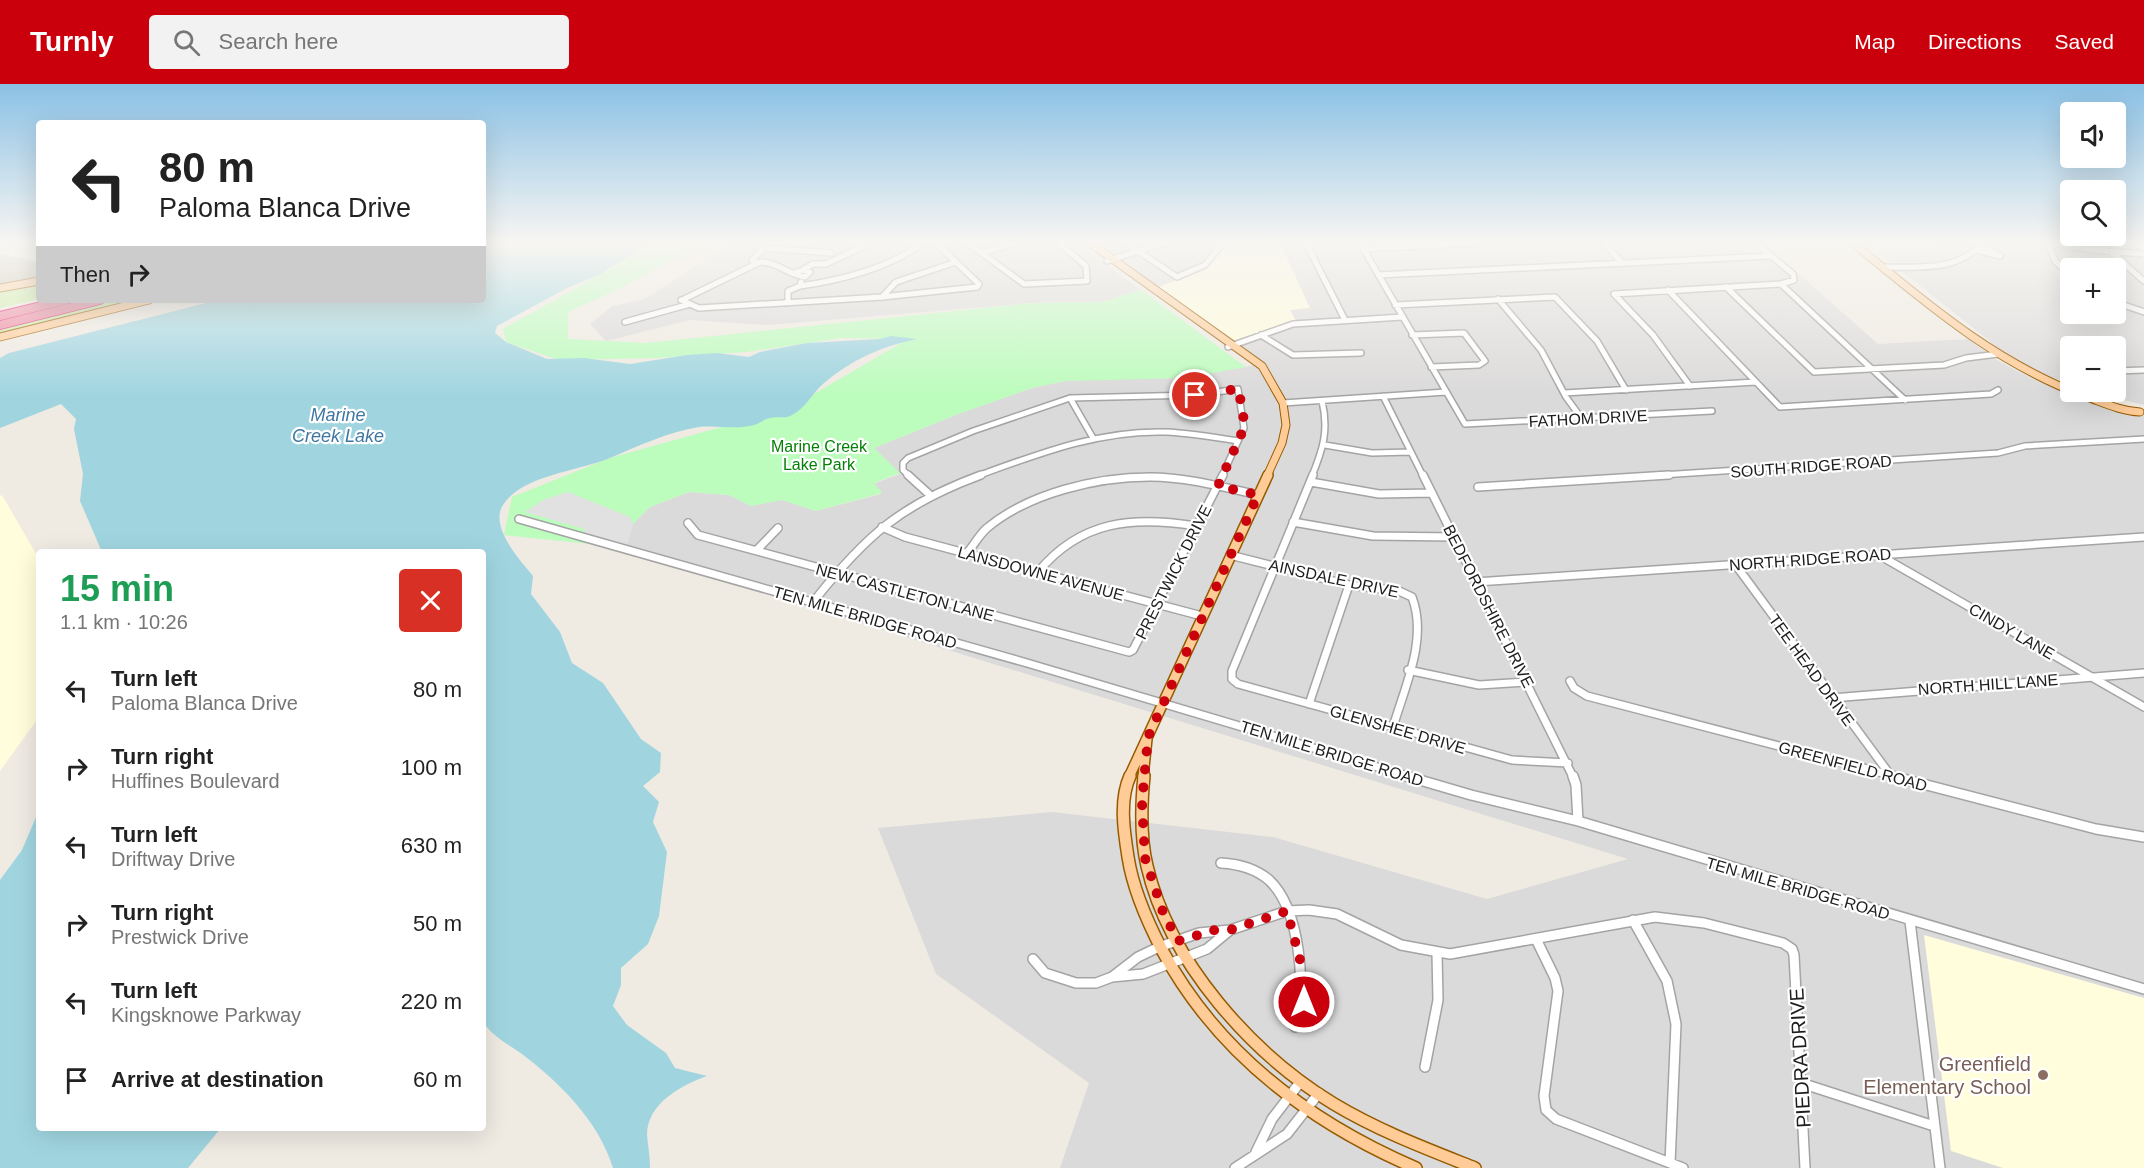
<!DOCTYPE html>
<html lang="en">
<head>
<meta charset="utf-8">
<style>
  :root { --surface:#fff; --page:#f2f2f2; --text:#222; --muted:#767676; --accent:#ca000d }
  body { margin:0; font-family:Helvetica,sans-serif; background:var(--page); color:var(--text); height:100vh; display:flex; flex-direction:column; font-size:22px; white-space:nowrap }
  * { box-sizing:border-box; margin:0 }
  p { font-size:20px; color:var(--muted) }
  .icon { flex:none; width:33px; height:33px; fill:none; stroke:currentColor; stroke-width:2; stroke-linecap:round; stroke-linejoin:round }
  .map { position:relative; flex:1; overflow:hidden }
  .drawer { position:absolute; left:36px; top:465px; width:450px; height:582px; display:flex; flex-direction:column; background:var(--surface); border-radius:6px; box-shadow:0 6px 24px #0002 }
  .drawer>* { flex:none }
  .top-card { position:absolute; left:36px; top:36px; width:450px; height:183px; border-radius:6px; box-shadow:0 6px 24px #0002; background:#fff; color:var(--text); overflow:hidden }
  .buttons { position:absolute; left:2060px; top:18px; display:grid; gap:12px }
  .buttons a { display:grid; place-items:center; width:66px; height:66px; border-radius:6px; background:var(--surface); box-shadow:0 6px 24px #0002; font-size:30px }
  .pin { position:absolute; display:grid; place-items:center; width:51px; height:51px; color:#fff; margin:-26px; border:3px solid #fff; border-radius:50%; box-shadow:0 2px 6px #0007 }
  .me { position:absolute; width:66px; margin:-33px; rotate:0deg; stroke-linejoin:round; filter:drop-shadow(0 0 4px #0008) }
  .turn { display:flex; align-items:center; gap:21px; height:126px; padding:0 24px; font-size:27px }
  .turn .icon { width:78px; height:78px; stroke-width:2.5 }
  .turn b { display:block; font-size:42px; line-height:51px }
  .then { display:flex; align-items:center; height:57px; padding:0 24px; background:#0003; gap:12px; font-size:22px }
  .round { display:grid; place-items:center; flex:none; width:63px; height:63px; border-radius:6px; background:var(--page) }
  .headline { display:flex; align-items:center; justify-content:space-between; height:102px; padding:0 24px }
  h1 { font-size:36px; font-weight:700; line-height:45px; color:#1e9e55 }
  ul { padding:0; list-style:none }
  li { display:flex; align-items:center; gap:18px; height:78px; padding:0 24px }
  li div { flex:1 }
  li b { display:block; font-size:22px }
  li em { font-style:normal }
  header { display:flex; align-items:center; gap:36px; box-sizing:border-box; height:84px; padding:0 30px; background:var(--accent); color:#fff }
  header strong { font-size:28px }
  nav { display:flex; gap:33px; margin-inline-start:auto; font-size:21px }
  .search { width:420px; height:54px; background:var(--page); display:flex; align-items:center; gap:15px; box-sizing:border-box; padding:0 21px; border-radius:6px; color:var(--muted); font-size:22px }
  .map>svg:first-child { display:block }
</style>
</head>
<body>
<header>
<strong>Turnly</strong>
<div class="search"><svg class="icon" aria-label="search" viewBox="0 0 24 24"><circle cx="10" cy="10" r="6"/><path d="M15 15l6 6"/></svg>Search here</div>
<nav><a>Map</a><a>Directions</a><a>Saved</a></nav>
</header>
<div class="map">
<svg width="2144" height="1084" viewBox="0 0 2144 1084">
  <rect width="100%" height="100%" fill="#efeae2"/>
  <path fill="#dbdada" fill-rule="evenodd" d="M 732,159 L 1076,159 L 1141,206 L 1102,218 L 1032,219 L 768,241 L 690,236 L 606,257 L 590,240 L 613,222 L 645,215 Z
    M 1095,159 L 1764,159 L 1878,260 L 1969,255 L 1995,275 L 2031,294 L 2078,313 L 2144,332 L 2144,1084 L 1060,1084 L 1089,999 L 936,890 L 878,744 L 1052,728 L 1273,753 L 1487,815 L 1628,775 L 610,462 L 650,423 L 689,408 L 729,411 L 751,422 L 782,416 L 816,427 L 881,410 L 873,400 L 900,390 L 874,364 L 958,330 L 1032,304 L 1065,297 L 1246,283 L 1263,278 Z
    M 1943,159 L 2144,159 L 2144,321 L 2091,308 L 2115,308 L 2115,262 L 2070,262 L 2070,300 L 2046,291 L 2006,270 L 1879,169 L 1934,165 ZM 2070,184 L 2115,184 L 2115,230 L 2070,230 Z"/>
  <path fill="#fffddb" d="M 1228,159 L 1280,159 L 1310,224 L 1290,226 L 1297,238 L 1235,257 L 1158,203 L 1204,186 Z
    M 2,411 L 39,475 L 39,633 L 0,687 L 0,412 Z
    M 1924,851 L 2144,914 L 2144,1084 L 2003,1084 L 1951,1067 Z"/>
  <path fill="#c4c3ad" d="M 0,170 L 39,178 L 39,195 L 0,202 Z"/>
  <path fill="#cceda4" d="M 39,199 L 39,215 L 0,224 L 0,206 Z
    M 115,216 L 143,216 L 0,252 L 0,245 Z"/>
  <path fill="#bcfcbd" d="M 656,159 L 703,159 L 619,205 L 568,228 L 568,255 L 646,259 L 1032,219 L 1102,218 L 1141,206 L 1246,283 L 1186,294 L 1065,297 L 1032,304 L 958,330 L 874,364 L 900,389 L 874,399 L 882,409 L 816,427 L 782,416 L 751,422 L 729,411 L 689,408 L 650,423 L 610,462 L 504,451 L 512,413 L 610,374 L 725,342 L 778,331 L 908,255 L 841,254 L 746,268 L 656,274 L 559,276 L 506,258 L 503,245 Z"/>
  <path fill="#e1e1e1" d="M 568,408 L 630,433 L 633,441 L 626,465 L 586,454 L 584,445 L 525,428 L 543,416 Z"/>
  <path fill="#a0d5e0" d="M 488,159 L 649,159 L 599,191 L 567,204 L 497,242 L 495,249 L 506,258 L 547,275 L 584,274 L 630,280 L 687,271 L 717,269 L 749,273 L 760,268 L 807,259 L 880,255 L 891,252 L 917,255 C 882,262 851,276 824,299 C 812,309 806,324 792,331 C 786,335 777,332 770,334 C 764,335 759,340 754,341 C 737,346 717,341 699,343 C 668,348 638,362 610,374 C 579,387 522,391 503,421 C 489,443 520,476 533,492 L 531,510 L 560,548 L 572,579 L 603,599 L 641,655 L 661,669 L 660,688 L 643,702 L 659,718 L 653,738 L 667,768 L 659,832 L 648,860 L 621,884 L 621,901 L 613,922 L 627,941 L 666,969 L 675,984 L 707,992 C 682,1001 647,1019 647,1051 C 648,1062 650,1073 650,1084 L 613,1084 C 599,1037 559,998 522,970 C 508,960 493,953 483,938 L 483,468 L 102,468 L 80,417 L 83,390 L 74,345 L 76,335 L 61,320 L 0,344 L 0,274 L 9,269 L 218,216 L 483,216 L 483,160 Z
    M 39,726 L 39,1044 L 221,1044 L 188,1084 L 0,1084 L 0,796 L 22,766 Z"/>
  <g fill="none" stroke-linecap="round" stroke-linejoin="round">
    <defs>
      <path id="minor-far2" d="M 968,159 L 1024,200 L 1087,197 L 1086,182 L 1059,159
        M 1126,159 L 1177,193 L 1205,181 L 1223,159
        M 1306,159 L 1345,236
        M 1360,159 L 1465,340 L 1712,327
        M 1604,159 L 1622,179
        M 2048,159 L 2055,177 L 2070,191
        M 2054,159 L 2092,166 L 2144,170
        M 2136,159 L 2144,165
        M 1363,165 L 1475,159
        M 1976,166 L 2000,172 L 1980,162
        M 2111,168 L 2144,197
        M 981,169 L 1015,159
        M 1107,177 L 1164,159
        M 758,179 L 752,176 L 764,164 L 831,169
        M 1882,183 C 1915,183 1960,188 1981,159
        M 804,185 L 813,180 L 826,180 L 870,159
        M 1378,191 L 1770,172
        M 1781,200 L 1905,316
        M 800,202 C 843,196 887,185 923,159
        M 1726,203 L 1814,288 L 1944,281 L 1966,274 L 1998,270
        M 1668,206 L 1780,323 L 1991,310 L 1998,306
        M 1614,210 L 1781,200 L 1794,196 L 1793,190 L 1756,159
        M 1614,210 L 1653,251 L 1690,302
        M 882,213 L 896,198 L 956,178
        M 1498,215 L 1541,266 L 1566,313 L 1582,335
        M 681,216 L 699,224 L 882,213 L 977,203 L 979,200 L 936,159
        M 682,216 L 760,178 C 778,178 788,191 805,193 L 810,188 L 803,186 L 794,189
        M 2115,218 L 2144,228
        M 788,219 L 788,207 L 800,202 L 801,198
        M 1395,221 L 1555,213 L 1597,257 L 1626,306
        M 625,238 L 690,220
        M 1261,251 L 1293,271 L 1361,269
        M 1412,251 L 1464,249 L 1485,277 L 1479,281 L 1431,283
        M 1228,263 L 1293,240 L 1402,233
        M 2115,287 L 2144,286
        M 1564,309 L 1756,298
        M 1383,312 L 1423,392
        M 1070,314 L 1093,354
        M 1283,319 L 1446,308
        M 1325,361 L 1372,369 L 1411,368
        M 909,392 L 903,386 L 903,379 L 908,374 L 973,347 L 1070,314 L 1195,311 L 1238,305 L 1244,344 L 1222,392
        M 977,392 C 1038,370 1099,346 1165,348 C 1189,349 1214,353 1238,357
        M 1312,392 C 1323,365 1329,346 1322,317
        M 1646,392 L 1998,369 L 2025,362 L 2144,355"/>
      <path id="minor-far1" d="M 908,391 L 930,411
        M 1313,391 L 1232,587 L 1232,595 L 1238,600 L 1512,676 L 1568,679
        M 1423,391 L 1573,693
        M 1311,398 L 1379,410 L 1432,409
        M 1478,403 L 1669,391
        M 519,435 L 1027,579 L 1411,693
        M 1293,438 L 1373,452 L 1454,453
        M 688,439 L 698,451 L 1129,568 L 1133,566 L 1223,391
        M 882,443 L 905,453 L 1202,532
        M 757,466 L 778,444
        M 967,469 C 974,461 979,451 987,444 C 1029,409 1097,393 1150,393 C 1186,393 1223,403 1258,411
        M 1230,471 L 1349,501 L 1399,507 L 1412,513 C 1428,555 1405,602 1393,643
        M 1879,471 L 2144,623
        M 1735,480 L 1891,692
        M 1038,488 C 1081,436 1133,432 1196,442
        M 1476,498 L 2144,453
        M 814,517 C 866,451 902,420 981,391
        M 1408,586 L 1479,601 L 1527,598
        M 1570,597 L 1574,604 L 1587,612 L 1898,693
        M 1832,614 L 2144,589
        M 1309,620 L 1349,501"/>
      <path id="minor" d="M 1406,692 L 1471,711 L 1578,737 L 2144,905
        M 1573,692 L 1576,701 L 1578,737
        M 1892,692 L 2096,745 L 2144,753
        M 1221,779 C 1238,780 1255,784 1269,796 C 1300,825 1307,904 1295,943
        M 1633,836 L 1667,897 L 1676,940 L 1670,1079
        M 1910,837 L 1940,1084
        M 1536,855 L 1555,894 L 1558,907 L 1544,1012 L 1546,1026 L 1556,1035 L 1683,1084
        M 1033,875 L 1045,889 L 1076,899 L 1096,899 L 1112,893 L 1143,890 L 1207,865 L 1230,846
        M 1112,893 L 1138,873 L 1159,863 L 1199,849 L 1230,846 L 1287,827 L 1309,826 L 1337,830 L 1401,861 L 1450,870 L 1655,833 L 1704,839 L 1783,859 L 1792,865 L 1794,871 L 1805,1084
        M 1425,983 L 1438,916 L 1437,870
        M 1801,999 L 1934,1042
        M 1256,1068 L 1272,1035 L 1301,997
        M 1235,1084 L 1287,1050 L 1319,1009"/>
      <path id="major-far2" d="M 1090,159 L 1262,282 L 1283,319 L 1286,341 L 1282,359 L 1267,392
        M 1853,159 C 1926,219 1996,280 2087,313 C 2104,319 2121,327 2140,328
        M 0,204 L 39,197
        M 0,253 L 149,216"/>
      <path id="major-far1" d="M 1129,693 L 1268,391
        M 1143,693 L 1147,655"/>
      <path id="major" d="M 1130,692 C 1119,716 1124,748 1128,773 C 1133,806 1147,837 1162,866 C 1218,970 1309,1038 1416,1084
        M 1144,692 C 1141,722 1140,753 1147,782 C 1169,878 1252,970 1334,1020 C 1379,1047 1427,1065 1475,1084"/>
      <path id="highway" d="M 0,232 L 66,216
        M 0,241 L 100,216"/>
    </defs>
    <use href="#minor-far2" stroke="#a4a4a4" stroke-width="8"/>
    <use href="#minor-far1" stroke="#a4a4a4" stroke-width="10"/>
    <use href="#minor" stroke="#a4a4a4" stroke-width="12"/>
    <use href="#major-far2" stroke="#965b00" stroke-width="9"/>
    <use href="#major-far1" stroke="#965b00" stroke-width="12"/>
    <use href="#major" stroke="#965b00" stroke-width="14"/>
    <use href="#highway" stroke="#e3196b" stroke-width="10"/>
    <use href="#minor-far2" stroke="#fff" stroke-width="5"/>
    <use href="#minor-far1" stroke="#fff" stroke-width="7"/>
    <use href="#minor" stroke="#fff" stroke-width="9"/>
    <use href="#major-far2" stroke="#ffcc97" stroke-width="7"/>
    <use href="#major-far1" stroke="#ffcc97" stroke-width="9"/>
    <use href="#major" stroke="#ffcc97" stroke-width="11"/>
    <use href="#highway" stroke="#ec859e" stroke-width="8"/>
  </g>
  <linearGradient id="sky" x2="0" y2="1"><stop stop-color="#8bc1e5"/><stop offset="0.51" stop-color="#f8f6f2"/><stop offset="1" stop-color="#f8f6f2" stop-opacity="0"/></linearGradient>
  <rect width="2144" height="311" fill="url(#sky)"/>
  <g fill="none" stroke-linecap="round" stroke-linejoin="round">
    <path stroke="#ca000d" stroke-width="10" stroke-dasharray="0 18" d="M 1195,311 L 1238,305 L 1243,327 L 1244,344 L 1218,402 L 1258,411 L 1148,653 L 1142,719 L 1145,774 L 1163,828 L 1178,857 L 1215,846 L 1230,846 L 1287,827 L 1303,887 L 1304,918"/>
  </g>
  <circle fill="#8d6e63" stroke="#fff" stroke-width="2" cx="2043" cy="991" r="6"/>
  <g text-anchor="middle" stroke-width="4.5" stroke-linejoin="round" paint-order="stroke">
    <g font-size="16" fill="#1d1d1d" stroke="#fff">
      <text transform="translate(1588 334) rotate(-3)" y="6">FATHOM DRIVE</text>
      <text transform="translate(1811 382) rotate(-4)" y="6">SOUTH RIDGE ROAD</text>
      <text transform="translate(1810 475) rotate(-4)" y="6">NORTH RIDGE ROAD</text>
      <text transform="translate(1173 488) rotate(-63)" y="6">PRESTWICK DRIVE</text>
      <text transform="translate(1041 489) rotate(15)" y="6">LANSDOWNE AVENUE</text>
      <text transform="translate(1334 494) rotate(12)" y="6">AINSDALE DRIVE</text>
      <text transform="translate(905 508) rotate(15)" y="6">NEW CASTLETON LANE</text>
      <text transform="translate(1489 522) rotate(63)" y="6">BEDFORDSHIRE DRIVE</text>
      <text transform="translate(865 533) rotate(16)" y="6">TEN MILE BRIDGE ROAD</text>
      <text transform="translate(2012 547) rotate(30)" y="6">CINDY LANE</text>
      <text transform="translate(1812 586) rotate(54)" y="6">TEE HEAD DRIVE</text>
      <text transform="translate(1988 600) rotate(-4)" y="6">NORTH HILL LANE</text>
      <text transform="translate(1398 645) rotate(16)" y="6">GLENSHEE DRIVE</text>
      <text transform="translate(1332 669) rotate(17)" y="6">TEN MILE BRIDGE ROAD</text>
      <text transform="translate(1853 682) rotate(15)" y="6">GREENFIELD ROAD</text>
      <text transform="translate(1798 804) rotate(16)" y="6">TEN MILE BRIDGE ROAD</text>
    </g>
    <g font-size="16" fill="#058107" stroke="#fff">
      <text x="819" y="368">Marine Creek<tspan x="819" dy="18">Lake Park</tspan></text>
    </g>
    <g font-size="18" font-style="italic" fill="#3f77a2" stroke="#fff">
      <text x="338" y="337">Marine<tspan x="338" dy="21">Creek Lake</tspan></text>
    </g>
    <g font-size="20" fill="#1d1d1d" stroke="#fff">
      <text transform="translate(1800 974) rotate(-93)" y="7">PIEDRA DRIVE</text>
    </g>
    <g font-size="20" fill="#785e54" stroke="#fff" text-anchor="end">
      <text x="2031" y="987">Greenfield<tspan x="2031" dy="23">Elementary School</tspan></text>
    </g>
  </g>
</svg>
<div class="buttons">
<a><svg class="icon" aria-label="sound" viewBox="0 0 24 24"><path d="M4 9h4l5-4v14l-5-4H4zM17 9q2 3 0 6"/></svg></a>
<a><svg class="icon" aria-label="search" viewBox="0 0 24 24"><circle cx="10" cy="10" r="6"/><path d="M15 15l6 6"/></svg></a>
<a>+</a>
<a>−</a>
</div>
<div class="pin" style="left:1195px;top:311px;background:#d93025"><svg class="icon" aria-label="arrive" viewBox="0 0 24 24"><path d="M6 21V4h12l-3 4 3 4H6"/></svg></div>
<svg class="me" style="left:1304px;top:918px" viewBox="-20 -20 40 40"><circle r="17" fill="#ca000d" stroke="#fff" stroke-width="3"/><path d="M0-11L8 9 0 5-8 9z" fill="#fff"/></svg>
<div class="top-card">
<div class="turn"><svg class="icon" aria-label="left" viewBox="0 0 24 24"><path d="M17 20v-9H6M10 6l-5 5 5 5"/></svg><div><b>80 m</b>Paloma Blanca Drive</div></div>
<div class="then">Then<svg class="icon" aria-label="right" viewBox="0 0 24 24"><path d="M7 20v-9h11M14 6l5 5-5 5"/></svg></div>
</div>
<section class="drawer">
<div class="headline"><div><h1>15 min</h1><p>1.1 km · 10:26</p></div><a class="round" style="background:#d93025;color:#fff"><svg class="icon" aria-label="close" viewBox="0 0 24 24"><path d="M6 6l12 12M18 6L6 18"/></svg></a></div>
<ul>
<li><svg class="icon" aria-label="left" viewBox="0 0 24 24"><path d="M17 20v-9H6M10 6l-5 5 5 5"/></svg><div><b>Turn left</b><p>Paloma Blanca Drive</p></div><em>80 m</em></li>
<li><svg class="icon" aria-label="right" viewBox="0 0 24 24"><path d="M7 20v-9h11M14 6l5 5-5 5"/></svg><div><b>Turn right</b><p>Huffines Boulevard</p></div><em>100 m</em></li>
<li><svg class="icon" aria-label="left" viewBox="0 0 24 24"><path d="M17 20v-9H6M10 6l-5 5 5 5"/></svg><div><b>Turn left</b><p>Driftway Drive</p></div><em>630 m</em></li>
<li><svg class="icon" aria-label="right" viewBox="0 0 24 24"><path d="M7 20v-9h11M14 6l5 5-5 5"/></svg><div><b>Turn right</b><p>Prestwick Drive</p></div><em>50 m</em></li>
<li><svg class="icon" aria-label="left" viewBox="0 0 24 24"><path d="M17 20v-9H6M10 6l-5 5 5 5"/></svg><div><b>Turn left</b><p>Kingsknowe Parkway</p></div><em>220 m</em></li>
<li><svg class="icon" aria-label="arrive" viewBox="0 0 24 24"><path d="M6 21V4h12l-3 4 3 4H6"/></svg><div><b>Arrive at destination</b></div><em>60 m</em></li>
</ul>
</section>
</div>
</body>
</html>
